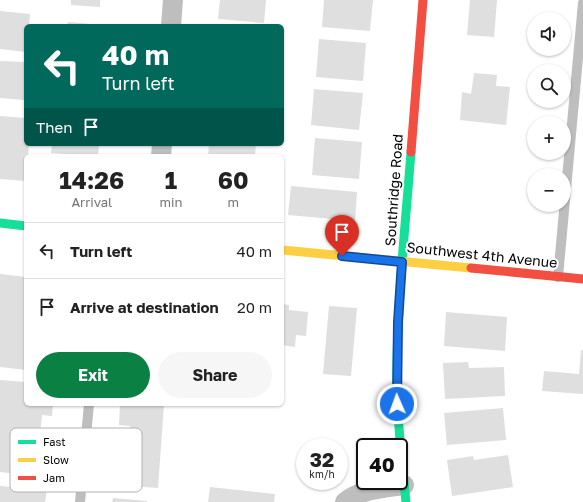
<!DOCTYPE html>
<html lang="en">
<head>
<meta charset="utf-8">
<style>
  :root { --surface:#fff; --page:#f6f6f6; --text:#222; --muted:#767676; --line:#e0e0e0; --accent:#0b8043 }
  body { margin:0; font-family:"Golos Text",sans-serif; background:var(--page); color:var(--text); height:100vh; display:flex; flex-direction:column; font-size:15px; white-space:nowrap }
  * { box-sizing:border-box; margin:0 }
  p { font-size:13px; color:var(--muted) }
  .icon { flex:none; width:22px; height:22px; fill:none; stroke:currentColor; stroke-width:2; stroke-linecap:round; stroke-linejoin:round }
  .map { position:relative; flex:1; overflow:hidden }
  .side { position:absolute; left:24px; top:154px; width:260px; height:252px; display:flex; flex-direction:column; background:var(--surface); border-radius:6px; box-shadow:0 1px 3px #0004 }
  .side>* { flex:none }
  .hud { position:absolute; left:24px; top:24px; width:260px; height:122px; border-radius:6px; box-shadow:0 1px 3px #0004; background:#00695c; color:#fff; overflow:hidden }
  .buttons { position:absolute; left:527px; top:12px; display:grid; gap:8px }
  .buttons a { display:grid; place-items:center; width:44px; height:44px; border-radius:50%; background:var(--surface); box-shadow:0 1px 3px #0004; font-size:20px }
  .speed { position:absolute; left:296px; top:438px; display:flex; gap:8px; font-size:20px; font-weight:700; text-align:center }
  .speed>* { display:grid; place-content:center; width:52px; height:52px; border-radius:50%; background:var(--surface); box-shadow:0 1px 3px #0004; line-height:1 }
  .speed small { font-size:10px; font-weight:400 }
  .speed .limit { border:2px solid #111; border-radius:6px; background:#fff; color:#111 }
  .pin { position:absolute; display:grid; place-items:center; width:34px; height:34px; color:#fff; margin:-41px -17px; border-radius:50% 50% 50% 0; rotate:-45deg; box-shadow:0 0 4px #0007 }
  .pin .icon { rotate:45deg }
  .me { position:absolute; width:44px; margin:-22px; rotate:358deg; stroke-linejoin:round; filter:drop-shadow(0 0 3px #0008) }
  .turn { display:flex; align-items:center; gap:14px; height:84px; padding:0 12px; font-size:18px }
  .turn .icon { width:52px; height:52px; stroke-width:2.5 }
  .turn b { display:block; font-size:28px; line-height:34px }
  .then { display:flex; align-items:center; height:38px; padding:0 12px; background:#0003; gap:8px; font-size:15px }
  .eta { display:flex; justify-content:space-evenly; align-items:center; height:68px; text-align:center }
  .eta b { font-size:24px; font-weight:700; line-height:28px }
  .cta { display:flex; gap:8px; margin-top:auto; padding:8px 12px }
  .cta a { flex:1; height:46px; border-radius:24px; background:var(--accent); color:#fff; font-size:16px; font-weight:700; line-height:46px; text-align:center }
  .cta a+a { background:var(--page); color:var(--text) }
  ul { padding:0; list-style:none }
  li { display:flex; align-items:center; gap:12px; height:56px; padding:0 12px; border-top:1px solid var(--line) }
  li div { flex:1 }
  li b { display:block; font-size:15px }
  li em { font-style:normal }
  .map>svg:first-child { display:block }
</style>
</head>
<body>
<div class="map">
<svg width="583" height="502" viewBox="0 0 583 502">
  <rect width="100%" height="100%" fill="#fff"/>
  <path fill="#dfdfdf" d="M 71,0 L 100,0 L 100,7 L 71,5 Z
    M 220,0 L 266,0 L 264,23 L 218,19 Z
    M 324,0 L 373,0 L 370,31 L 322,27 Z
    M 470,0 L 497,0 L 494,37 L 467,35 Z
    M 0,11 L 30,14 L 29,26 L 26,26 L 26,52 L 0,49 Z
    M 68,22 L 101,25 L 101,26 L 67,26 Z
    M 319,39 L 366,43 L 363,81 L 316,77 Z
    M 0,61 L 26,62 L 24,100 L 0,98 Z
    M 474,73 L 497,75 L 496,86 L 510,87 L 506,125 L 460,120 L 462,92 L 471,94 Z
    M 314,89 L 363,93 L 359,130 L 311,125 Z
    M 0,116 L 26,118 L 26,144 L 29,144 L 28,156 L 26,156 L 26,181 L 0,179 Z
    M 315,138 L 362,142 L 359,179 L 312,175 Z
    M 52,144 L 99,144 L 98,156 L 51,153 Z
    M 209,144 L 256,144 L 255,156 L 208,156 Z
    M 291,186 L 357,192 L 355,221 L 288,215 Z
    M 0,274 L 26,277 L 26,370 L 0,367 Z
    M 282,304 L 289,305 L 289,310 L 308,312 L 306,336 L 296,335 L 295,347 L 282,345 Z
    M 329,306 L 357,308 L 351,376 L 323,374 Z
    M 446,312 L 507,317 L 505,351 L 444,346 Z
    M 581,350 L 583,350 L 583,394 L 542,391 L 544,371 L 579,374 Z
    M 468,362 L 469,368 L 504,367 L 505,396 L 445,399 L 443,363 Z
    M 0,380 L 26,382 L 26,404 L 53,404 L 52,416 L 42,415 L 39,445 L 49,446 L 46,477 L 0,472 Z
    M 120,404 L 164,404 L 158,488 L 114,485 L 116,452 L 128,453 L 130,426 L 119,425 Z
    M 503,408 L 506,440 L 447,445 L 444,413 Z
    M 508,455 L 513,487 L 452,496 L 447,460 L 473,456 L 474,460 Z
    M 0,486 L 47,490 L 45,502 L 0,502 Z
    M 210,487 L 275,494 L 274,502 L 208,502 Z
    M 113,498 L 147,501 L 147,502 L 112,502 Z"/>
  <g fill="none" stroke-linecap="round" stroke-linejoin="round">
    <path stroke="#bebebe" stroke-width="10" d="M 558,277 L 583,3
      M 80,502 L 89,404"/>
    <path stroke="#bebebe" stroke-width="20" d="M 171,26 L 173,0
      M 161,156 L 162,144
      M 345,502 C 361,489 384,488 404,485"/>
    <path stroke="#16e098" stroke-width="9" d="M 0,223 L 26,226
      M 406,502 C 402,465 398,428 397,390 C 396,311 405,231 411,152"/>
    <path stroke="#ffcf43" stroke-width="9" d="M 282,250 L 471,268"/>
    <path stroke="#f24e42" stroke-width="9" d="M 411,152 L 423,0
      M 471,268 L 583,279"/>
  </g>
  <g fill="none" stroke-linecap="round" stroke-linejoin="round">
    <defs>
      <path id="route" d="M 342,256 L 402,262 L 398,322 L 397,404"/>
    </defs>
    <use href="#route" stroke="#114b97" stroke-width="10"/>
    <use href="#route" stroke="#1a73e8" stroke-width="7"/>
  </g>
  <g text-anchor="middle" stroke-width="4" stroke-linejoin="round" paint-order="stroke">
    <g font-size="14" fill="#000" stroke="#fff">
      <text transform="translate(394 190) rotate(-86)" y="5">Southridge Road</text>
      <text transform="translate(482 255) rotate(6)" y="5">Southwest 4th Avenue</text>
    </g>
  </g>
  <rect x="10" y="428" width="132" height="64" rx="6" fill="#fff" stroke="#b2b2b2" stroke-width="1"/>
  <rect x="18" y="440" width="18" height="4" fill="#16e098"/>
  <rect x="18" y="458" width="18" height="4" fill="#ffcf43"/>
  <rect x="18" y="476" width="18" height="4" fill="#f24e42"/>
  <g font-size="11" fill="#000">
    <text x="43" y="446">Fast</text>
    <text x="43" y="464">Slow</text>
    <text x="43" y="482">Jam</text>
  </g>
</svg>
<div class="buttons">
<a><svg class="icon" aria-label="sound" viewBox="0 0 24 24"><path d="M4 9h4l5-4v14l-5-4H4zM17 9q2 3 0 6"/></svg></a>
<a><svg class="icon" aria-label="search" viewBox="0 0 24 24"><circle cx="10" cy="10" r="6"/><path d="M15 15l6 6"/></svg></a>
<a>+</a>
<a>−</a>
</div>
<div class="speed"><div>32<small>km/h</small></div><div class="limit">40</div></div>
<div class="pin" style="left:342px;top:256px;background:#d93025"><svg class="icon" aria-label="arrive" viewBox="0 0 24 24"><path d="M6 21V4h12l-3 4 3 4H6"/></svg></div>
<svg class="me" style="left:397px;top:404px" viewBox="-20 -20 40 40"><circle r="17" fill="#1a73e8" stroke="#fff" stroke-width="3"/><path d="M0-11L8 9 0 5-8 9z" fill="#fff"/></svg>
<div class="hud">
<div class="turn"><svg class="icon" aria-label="left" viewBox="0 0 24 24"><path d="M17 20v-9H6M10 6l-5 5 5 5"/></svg><div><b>40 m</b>Turn left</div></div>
<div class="then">Then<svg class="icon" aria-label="arrive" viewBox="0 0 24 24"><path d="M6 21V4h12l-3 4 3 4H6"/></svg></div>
</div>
<section class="side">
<div class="eta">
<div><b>14:26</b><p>Arrival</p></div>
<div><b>1</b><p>min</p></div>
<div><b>60</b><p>m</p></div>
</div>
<ul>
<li><svg class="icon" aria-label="left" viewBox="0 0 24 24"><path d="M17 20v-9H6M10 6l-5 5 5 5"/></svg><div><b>Turn left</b></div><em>40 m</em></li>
<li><svg class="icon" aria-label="arrive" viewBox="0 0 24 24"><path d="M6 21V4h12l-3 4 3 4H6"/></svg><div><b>Arrive at destination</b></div><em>20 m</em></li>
</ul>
<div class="cta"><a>Exit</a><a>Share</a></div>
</section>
</div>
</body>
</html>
